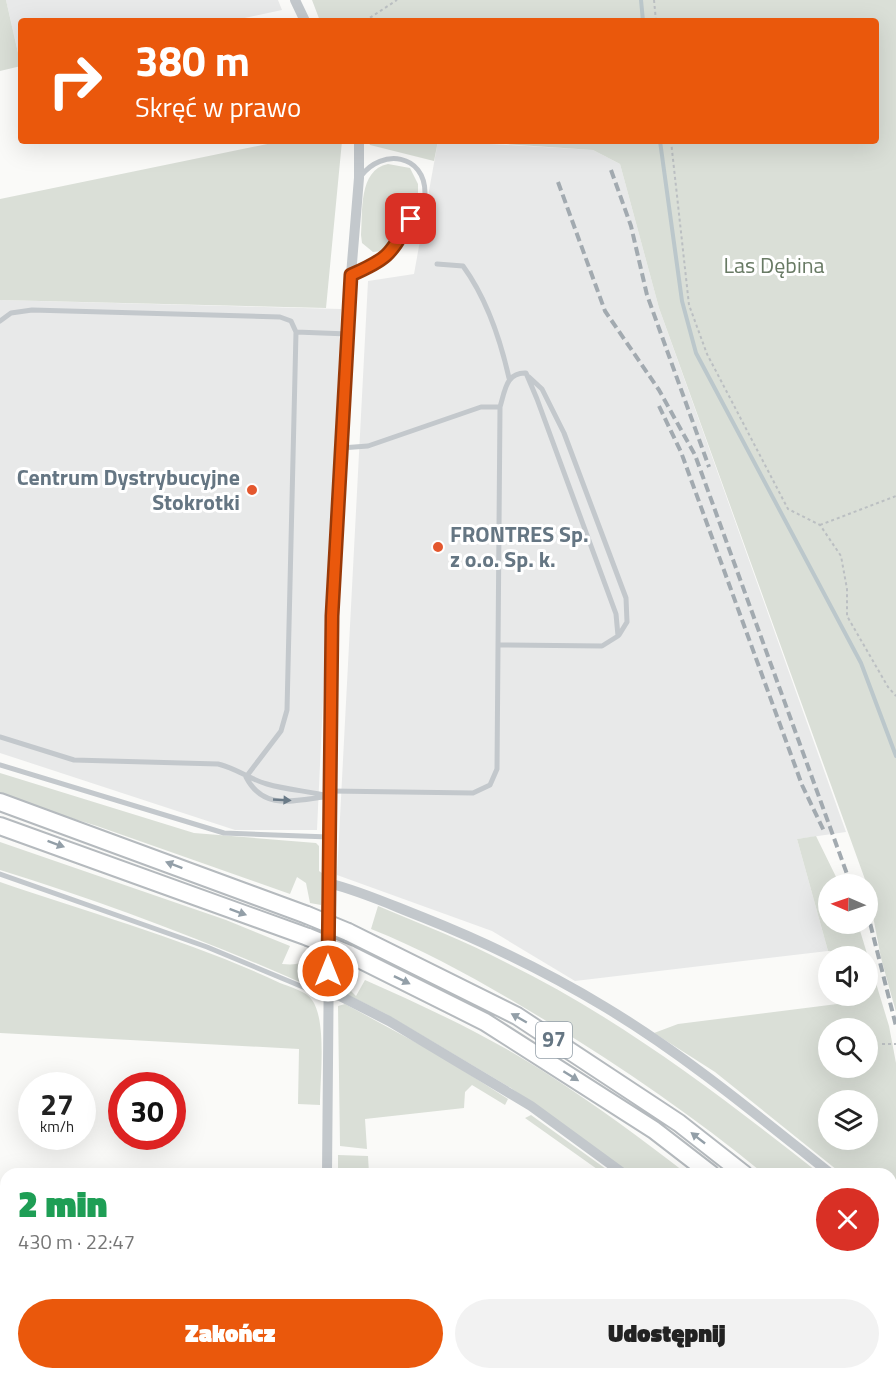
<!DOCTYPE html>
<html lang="pl">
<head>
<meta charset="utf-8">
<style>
  :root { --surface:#fff; --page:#f2f2f2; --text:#222; --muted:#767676; --accent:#ea580c }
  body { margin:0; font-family:"Titillium Web",sans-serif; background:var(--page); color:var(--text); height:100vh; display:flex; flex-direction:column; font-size:22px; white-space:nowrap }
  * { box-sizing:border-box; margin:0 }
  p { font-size:20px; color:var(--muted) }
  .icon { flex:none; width:33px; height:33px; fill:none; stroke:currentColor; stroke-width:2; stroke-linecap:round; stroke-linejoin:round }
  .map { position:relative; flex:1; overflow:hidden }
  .panel { position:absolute; left:0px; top:1168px; width:897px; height:212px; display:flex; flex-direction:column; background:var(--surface); border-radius:18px 18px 0 0; box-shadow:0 6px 24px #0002 }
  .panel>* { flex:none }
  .hud { position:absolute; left:18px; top:18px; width:861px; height:126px; border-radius:6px; box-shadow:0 6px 24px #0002; background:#ea580c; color:#fff; overflow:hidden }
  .needle { width:39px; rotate:272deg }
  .tools { position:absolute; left:818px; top:874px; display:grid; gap:12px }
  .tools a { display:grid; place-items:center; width:60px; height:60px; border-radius:50%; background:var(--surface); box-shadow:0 6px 24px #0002; font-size:30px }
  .speed { position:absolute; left:18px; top:1072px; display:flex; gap:12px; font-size:30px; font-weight:700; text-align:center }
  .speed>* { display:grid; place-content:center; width:78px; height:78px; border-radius:50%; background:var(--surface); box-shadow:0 6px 24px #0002; line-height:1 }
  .speed small { font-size:15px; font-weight:400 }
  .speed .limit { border:9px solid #d22; background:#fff; color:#111 }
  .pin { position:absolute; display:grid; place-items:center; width:51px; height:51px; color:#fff; margin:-26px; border-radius:12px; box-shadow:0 3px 9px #0006 }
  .me { position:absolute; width:66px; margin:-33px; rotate:0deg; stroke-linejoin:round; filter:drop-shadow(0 0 4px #0008) }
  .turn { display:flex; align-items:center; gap:21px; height:126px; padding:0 18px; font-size:27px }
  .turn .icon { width:78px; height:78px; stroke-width:2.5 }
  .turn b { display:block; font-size:42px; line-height:51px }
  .round { display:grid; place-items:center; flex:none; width:63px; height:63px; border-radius:32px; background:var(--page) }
  .overview { display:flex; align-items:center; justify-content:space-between; height:102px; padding:0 18px }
  h1 { font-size:36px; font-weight:800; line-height:45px; color:#1e9e55 }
  .cta { display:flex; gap:12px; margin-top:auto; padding:12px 18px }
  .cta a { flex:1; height:69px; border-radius:36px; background:var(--accent); color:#fff; font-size:24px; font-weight:800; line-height:69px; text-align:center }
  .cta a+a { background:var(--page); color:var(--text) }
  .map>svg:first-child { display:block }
</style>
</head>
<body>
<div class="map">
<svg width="896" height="1379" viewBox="0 0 896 1379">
  <rect width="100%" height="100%" fill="#fafaf8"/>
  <path fill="#e8e9e9" d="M 6,0 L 278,0 L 282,10 L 231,21 L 21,21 L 21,66 Z
    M 438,141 L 593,150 L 620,164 L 659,308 L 846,832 L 797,839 L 828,951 L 575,981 L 492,931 L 337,875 L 368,281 L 414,274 Z
    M 0,300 L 341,309 L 317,830 L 235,830 L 0,753 Z"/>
  <path fill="#dadfd7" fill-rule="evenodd" d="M 0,0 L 6,0 L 21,66 L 0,71 Z
    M 312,0 L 896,0 L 896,1012 L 881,958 L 867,885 L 659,308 L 620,164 L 593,150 L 462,141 L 876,141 L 876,21 L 320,21 Z
    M 282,141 L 342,141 L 326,308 L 0,300 L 0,199 Z
    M 368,141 L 438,141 L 434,161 L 370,145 Z
    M 388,164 L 410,168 L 418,184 L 418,195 L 391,243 L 382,251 L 373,252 L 362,243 L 361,235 C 363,212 358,170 388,164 Z
    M 0,773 L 194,833 L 316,843 L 319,846 L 319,871 L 322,873 L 321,905 L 310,903 L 306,883 L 297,877 L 290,894 L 97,826 L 0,796 Z
    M 816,836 L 840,885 L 828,885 L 828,924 L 858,924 L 889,1026 L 896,1063 L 896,1228 L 891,1223 L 891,1174 L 842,1174 L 715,1072 L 654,1033 L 678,1024 L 853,1002 L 852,996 L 867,996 L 867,957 L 842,957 L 841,952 L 828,951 L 797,839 ZM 828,1029 L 867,1029 L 867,1068 L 828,1068 ZM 828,1101 L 867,1101 L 867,1140 L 828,1140 Z
    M 0,842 L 226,920 L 290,946 L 282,964 C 295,965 303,965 310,953 L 321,958 L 321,979 L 311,987 C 210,942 106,903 0,870 Z
    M 0,882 C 93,914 191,941 280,983 C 290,987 306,991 312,1000 C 327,1020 320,1079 320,1105 L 298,1104 L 299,1049 L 0,1033 Z
    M 378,906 C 421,924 465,941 507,963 C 621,1019 721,1096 820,1174 L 764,1174 C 696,1118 623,1068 548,1022 C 492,988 432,953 371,929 Z
    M 340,966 L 345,968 L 343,983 L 356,996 L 365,980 C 428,1008 491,1037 549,1075 C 597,1106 642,1139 687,1174 L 628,1174 L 511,1088 L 386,1014 L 338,990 Z
    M 345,1004 L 439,1055 L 508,1099 L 505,1105 L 472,1085 L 465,1092 L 464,1108 L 365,1119 L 367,1149 L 340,1146 L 338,1006 Z
    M 531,1115 L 613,1174 L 604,1174 L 525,1118 Z
    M 338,1155 L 368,1156 L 369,1174 L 338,1174 Z
    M 337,1374 L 816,1374 L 782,1379 L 337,1379 Z"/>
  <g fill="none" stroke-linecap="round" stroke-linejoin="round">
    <path stroke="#bbc7cb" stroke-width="4" d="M 641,0 L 643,21
      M 660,141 L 682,301 L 696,353 L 861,663 L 896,756"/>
    <defs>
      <path id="primary" d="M 0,802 L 307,915
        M 0,826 L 308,937
        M 348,932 L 517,1016 L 679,1123 L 744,1174
        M 349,954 L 485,1022 L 654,1130 L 711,1174
        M 891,1311 L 896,1316
        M 891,1341 L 896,1346"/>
    </defs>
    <use href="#primary" stroke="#b5babe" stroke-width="20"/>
    <path stroke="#bbbfc2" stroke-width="2" stroke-dasharray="3 3" stroke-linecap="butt" d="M 654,0 L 656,21
      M 365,21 L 397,0
      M 671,141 L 689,305 L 707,354 L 788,509 L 820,525 L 841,556 L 847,589 L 847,616 L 888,687 L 896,696
      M 820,525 L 896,496
      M 882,1044 L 896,1044"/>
    <path stroke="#c3c8cc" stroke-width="5" d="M 437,264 L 463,266 C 487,299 500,338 509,378
      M 352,274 L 379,263 L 391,253 L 425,193 C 425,154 382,148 361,176
      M 0,321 L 11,313 L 32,310 L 280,317 L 291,321 L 296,332
      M 529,377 L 542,389 L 564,433 L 626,598 L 627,622 L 619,635
      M 341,448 L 368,446 L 481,407 L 500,407
      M 0,737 L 74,760 L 218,764 C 236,768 249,779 267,784 C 287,790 309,791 329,796
      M 0,765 L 224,833 L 329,837
      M 246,777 L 281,731 L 287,710 L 296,332 L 348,334
      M 246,777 C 263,810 292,801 324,797
      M 331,791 L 473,793 L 490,785 L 497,769 L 500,407 C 505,391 506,372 526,373 L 537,399 L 616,614 L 618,636 L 602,646 L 499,645
      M 0,874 L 207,947 L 315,992 L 327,993"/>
    <path stroke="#c3c8cc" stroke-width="10" d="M 295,0 L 305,21
      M 328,883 C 361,891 391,905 422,917 C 485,942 547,972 605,1007 C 685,1055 758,1116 831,1174
      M 327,993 L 340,996 L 389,1021 L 531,1106 L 624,1174
      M 327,1174 L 332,616 L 351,275 L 359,178 L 359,141
      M 891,1233 L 896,1238
      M 854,1374 L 859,1379
      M 325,1379 L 325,1374"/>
    <use href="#primary" stroke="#fff" stroke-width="16"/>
    <path stroke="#a2aab0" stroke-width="4" stroke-dasharray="9 4.5" stroke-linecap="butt" d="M 611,170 L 631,226 L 647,295 L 709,467
      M 558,182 L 605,311 L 659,390 L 695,455 L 851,885
      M 659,406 L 681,452 L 802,785 L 824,831
      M 867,911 L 896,1026"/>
    <defs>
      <path id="primary-bridge" d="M 307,915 L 348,932
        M 308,937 L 349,954"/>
    </defs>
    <use href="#primary-bridge" stroke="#b5babe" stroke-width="20" stroke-linecap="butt"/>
    <use href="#primary-bridge" stroke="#fff" stroke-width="16"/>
  </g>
  <defs><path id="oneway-solid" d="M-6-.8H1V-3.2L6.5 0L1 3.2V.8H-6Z" transform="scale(1.5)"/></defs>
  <use fill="#6a7a87" href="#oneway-solid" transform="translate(282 800) rotate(3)"/>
  <g fill="#939fa8">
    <use href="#oneway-solid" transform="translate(56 844) rotate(20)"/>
    <use href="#oneway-solid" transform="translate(174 865) rotate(-159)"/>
    <use href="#oneway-solid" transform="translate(238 912) rotate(20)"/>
    <use href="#oneway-solid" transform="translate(402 980) rotate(26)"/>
    <use href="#oneway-solid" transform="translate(519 1018) rotate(-150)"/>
    <use href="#oneway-solid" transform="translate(571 1076) rotate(32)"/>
    <use href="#oneway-solid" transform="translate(698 1138) rotate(-142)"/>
  </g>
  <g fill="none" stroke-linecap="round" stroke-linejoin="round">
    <defs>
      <path id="route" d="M 328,971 L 332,616 L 351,275 C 390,258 390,254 411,219"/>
    </defs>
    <use href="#route" stroke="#983908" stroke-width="15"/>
    <use href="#route" stroke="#ea580c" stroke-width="10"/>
  </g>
  <g fill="#e4572e" stroke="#fff" stroke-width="2">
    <circle cx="252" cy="490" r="6"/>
    <circle cx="438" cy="547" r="6"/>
  </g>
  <g text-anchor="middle" stroke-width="6" stroke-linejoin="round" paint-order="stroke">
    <rect fill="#fff" stroke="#939fa8" stroke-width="1.5" x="536" y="1022" width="36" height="36" rx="4.5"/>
    <g font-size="21" font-weight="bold" fill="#657683">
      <text x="554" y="1047">97</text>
    </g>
    <g font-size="22" fill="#687a64" stroke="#fff">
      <text x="774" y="273">Las Dębina</text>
    </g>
    <g font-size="22" font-weight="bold" fill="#657683" stroke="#fff" text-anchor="end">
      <text x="240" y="485">Centrum Dystrybucyjne<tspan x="240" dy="25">Stokrotki</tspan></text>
      <text x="450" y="542" text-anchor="start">FRONTRES Sp.<tspan x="450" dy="25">z o.o. Sp. k.</tspan></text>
    </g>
  </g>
</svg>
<div class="tools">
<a><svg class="needle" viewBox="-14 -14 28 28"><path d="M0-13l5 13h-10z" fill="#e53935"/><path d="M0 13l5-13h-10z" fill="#767676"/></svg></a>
<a><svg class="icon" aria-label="sound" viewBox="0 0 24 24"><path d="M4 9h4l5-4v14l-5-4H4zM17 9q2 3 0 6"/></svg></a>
<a><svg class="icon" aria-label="search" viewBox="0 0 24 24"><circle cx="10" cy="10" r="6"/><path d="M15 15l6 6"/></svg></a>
<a><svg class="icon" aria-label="layers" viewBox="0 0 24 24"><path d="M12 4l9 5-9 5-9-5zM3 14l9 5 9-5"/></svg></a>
</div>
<div class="speed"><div>27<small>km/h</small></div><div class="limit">30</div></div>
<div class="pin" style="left:411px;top:219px;background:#d93025"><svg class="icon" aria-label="arrive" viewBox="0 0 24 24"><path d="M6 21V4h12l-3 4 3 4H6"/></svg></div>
<svg class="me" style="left:328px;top:971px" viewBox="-20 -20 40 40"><circle r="17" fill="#ea580c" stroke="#fff" stroke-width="3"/><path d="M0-11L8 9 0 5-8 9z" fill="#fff"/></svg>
<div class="hud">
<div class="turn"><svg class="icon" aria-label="right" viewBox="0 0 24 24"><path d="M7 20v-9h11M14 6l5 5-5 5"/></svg><div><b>380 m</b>Skręć w prawo</div></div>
</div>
<section class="panel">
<div class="overview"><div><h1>2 min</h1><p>430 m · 22:47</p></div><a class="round" style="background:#d93025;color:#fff"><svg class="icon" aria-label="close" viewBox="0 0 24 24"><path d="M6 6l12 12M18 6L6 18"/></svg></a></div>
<div class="cta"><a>Zakończ</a><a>Udostępnij</a></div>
</section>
</div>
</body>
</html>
